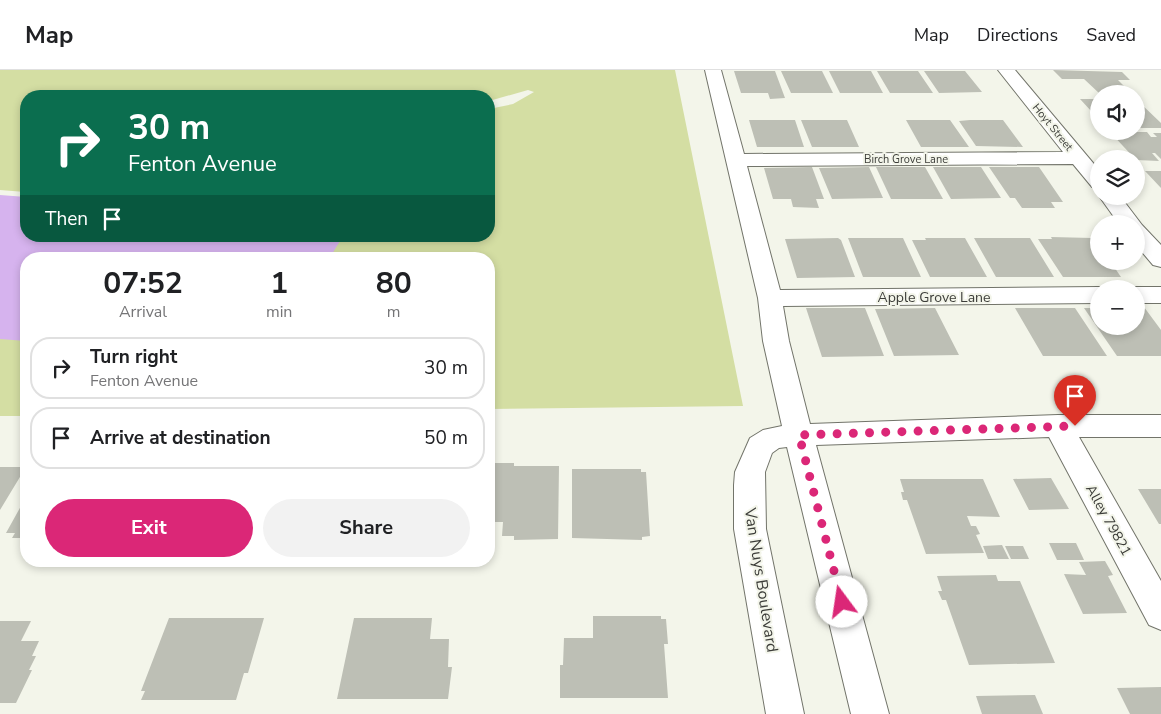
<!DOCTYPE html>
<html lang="en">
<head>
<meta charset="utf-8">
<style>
  :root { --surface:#fff; --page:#f2f2f2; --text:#202124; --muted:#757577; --line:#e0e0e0; --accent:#db2777 }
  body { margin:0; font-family:"Nunito Sans",sans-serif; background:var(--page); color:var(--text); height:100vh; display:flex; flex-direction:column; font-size:19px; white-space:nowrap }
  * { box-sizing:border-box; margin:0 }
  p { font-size:16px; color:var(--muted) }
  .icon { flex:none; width:28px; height:28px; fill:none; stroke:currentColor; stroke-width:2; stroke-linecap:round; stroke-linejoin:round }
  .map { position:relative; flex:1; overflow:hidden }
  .sheet { position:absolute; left:20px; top:182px; width:475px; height:315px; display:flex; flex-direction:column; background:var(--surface); border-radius:20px; box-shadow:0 2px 8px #0003 }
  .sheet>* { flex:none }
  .banner { position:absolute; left:20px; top:20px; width:475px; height:152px; border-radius:20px; box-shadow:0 2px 8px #0003; background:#0b6e4f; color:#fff; overflow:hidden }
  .fabs { position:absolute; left:1090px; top:15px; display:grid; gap:10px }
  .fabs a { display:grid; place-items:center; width:55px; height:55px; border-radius:50%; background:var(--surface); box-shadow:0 2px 8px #0003; font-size:25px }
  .pin { position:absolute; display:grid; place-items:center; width:42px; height:42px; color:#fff; margin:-51px -21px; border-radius:50% 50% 50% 0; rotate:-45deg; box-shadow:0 0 5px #0007 }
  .pin .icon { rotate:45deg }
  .me { position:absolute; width:55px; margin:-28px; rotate:346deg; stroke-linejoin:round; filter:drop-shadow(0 0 4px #0008) }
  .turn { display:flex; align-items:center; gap:18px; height:105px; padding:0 25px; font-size:22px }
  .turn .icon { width:65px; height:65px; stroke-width:2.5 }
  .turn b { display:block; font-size:35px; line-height:42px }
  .then { display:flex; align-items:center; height:48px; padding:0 25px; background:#0003; gap:10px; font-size:19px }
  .eta { display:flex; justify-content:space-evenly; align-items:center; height:85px; text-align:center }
  .eta b { font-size:30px; font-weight:700; line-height:35px }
  .primary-button { display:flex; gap:10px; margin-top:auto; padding:10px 25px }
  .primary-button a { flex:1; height:58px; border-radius:30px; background:var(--accent); color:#fff; font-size:20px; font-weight:700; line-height:58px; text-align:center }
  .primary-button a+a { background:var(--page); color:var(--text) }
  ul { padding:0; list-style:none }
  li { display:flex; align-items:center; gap:15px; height:62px; margin:0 10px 8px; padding:0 15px; border:2px solid var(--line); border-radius:20px }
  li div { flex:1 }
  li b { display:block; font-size:19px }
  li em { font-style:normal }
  header { display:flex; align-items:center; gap:30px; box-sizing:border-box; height:70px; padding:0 25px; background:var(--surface); border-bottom:1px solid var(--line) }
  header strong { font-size:24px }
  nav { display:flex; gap:28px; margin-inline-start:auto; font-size:18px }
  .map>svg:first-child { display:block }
</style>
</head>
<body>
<header>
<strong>Map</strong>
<nav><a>Map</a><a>Directions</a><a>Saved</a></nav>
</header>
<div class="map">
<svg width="1161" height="644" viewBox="0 0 1161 644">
  <rect width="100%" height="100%" fill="#f3f5ea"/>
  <path fill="#d4dea3" d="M 0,0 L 675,0 L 743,336 L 489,339 L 489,189 L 261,189 L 287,166 L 489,166 L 489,39 L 513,34 L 534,22 L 528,20 L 489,31 L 489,26 L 26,26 L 25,122 L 0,120 Z
    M 0,265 L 26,267 L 26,346 L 0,346 Z"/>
  <path fill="#d6b3ee" d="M 0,125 L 26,127 L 26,166 L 343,166 L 329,189 L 26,189 L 26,271 L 0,269 Z"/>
  <path fill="#bdbfb5" d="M 1053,0 L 1122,2 L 1130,10 L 1118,10 L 1132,24 L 1100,24 L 1084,9 L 1062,9 Z
    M 734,1 L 775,1 L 785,28 L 770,29 L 768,23 L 741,23 Z
    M 781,1 L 822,1 L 833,23 L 791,23 Z
    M 829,1 L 871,1 L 883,23 L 840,23 Z
    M 877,1 L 918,1 L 933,23 L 890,23 Z
    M 924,1 L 965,1 L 982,22 L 939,23 Z
    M 1080,29 L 1099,29 L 1099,42 L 1092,42 Z
    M 1136,32 L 1139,32 L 1161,53 L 1161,58 L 1136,58 Z
    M 749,50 L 795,50 L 804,77 L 757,77 Z
    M 801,50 L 847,50 L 859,77 L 812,77 Z
    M 906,50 L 950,50 L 969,77 L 921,77 Z
    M 970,50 L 1003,50 L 1023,77 L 976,76 L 959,51 Z
    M 1110,62 L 1147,62 L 1151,67 L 1157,67 L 1153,63 L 1161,63 L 1161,89 L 1155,83 L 1152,83 L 1159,91 L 1136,90 Z
    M 812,97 L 824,129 L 816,129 L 819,138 L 793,137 L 791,129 L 773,129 L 764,98 Z
    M 869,97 L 883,128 L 832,129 L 819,98 Z
    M 876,97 L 925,97 L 943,129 L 891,129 Z
    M 933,97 L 981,97 L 1001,128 L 951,129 Z
    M 989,97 L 1039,97 L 1063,132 L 1051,132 L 1055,138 L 1022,138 L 1015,128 L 1010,128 Z
    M 1145,101 L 1161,101 L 1161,118 Z
    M 1051,167 L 1092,168 L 1099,176 L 1099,191 L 1110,191 L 1121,207 L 1063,207 L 1038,169 L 1052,169 Z
    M 838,168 L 841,170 L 855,207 L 797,208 L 785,169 Z
    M 848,168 L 903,168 L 921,207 L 863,207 Z
    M 925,168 L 965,168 L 987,207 L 930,207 L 912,170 L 926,170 Z
    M 974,168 L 1030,168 L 1054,207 L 996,207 Z
    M 1144,237 L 1161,260 L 1161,286 L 1117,286 L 1084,238 L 1099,238 L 1099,256 L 1136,256 L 1136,238 Z
    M 806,238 L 865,238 L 884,286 L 822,287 Z
    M 935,238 L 959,285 L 894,286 L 875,239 Z
    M 1015,238 L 1075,238 L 1107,286 L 1043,286 Z
    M 491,393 L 514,393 L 514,396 L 559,396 L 558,469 L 514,470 L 514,466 L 502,466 L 503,452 L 489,452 L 489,396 Z
    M 0,397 L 26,397 L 0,440 Z
    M 572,399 L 641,399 L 641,402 L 646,402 L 650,466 L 642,467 L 642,470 L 572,468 Z
    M 1051,408 L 1069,439 L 1029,440 L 1013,409 Z
    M 900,409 L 983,409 L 1000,447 L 967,446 L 971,456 L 976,456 L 980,464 L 976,465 L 984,483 L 926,484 L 907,430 L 903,430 L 901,422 L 904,422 Z
    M 1138,419 L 1161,419 L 1161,454 L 1159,454 Z
    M 26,427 L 26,468 L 12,468 L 15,463 L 6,463 Z
    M 1049,473 L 1076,473 L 1084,490 L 1057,490 Z
    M 1002,475 L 1009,489 L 988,489 L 983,476 Z
    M 1005,476 L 1023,476 L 1029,489 L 1011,489 Z
    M 1105,491 L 1113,505 L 1108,506 L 1127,543 L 1083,544 L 1064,504 L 1086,505 L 1079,492 Z
    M 996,505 L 998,511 L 1020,511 L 1055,593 L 969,595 L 946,530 L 942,530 L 938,521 L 942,521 L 937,506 Z
    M 593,546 L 661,546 L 661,549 L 666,549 L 668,574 L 664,574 L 668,628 L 560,628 L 560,595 L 563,595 L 564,568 L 593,568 Z
    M 169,548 L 264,548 L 248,603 L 244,603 L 236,630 L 141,630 L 145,621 L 141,621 Z
    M 354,548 L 432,548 L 430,569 L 449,569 L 448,597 L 452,597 L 448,629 L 337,629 Z
    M 0,551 L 31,551 L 21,571 L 39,571 L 32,586 L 36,586 L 29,600 L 32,600 L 16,633 L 0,633 Z
    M 1161,617 L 1161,644 L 1130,644 L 1117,618 Z
    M 1035,625 L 1043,644 L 982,644 L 976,626 Z"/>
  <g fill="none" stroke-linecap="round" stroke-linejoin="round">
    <defs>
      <path id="minor" d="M 705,0 L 721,0 L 744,84 L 1063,82 L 998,0 L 1015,0 L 1099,100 L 1099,119 L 1092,117 L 1073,94 L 747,96 L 780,220 L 1099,217 L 1105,219 L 1099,219 L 1099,233 L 783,236 L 789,271 L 810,354 L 1058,345 L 1161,345 L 1161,367 L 1079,367 L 1161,511 L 1161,560 L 1149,555 L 1049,367 L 816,375 L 889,644 L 851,644 L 787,377 L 779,378 L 772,383 L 765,402 L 766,459 L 804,644 L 766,644 L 734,459 L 734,415 L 735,402 L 750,368 L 763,360 L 782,356 L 763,271 L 758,228 Z
        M 1099,126 L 1120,126 L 1142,155 L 1161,175 L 1161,197 L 1153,195 L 1136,175 L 1136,154 L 1119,154 Z
        M 1136,217 L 1161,217 L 1161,233 L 1136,233 L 1136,219 L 1130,219 Z"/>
    </defs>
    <use href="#minor" stroke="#72746a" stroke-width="2"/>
    <use href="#minor" fill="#fff" fill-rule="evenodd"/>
  </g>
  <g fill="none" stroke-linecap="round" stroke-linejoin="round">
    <path stroke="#db2777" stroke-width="9" stroke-dasharray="0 16.2" d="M 842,532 L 799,365 L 1075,356"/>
  </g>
  <g text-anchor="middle" stroke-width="4" stroke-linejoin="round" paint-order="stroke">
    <g font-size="11" fill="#3c3d39" stroke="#f3f5ea">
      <text transform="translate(1053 57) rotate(51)" y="4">Hoyt Street</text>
      <text x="906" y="93">Birch Grove Lane</text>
    </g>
    <g font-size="14" fill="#3c3d39" stroke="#f3f5ea">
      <text x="934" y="232">Apple Grove Lane</text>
      <text transform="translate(1109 450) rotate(61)" y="5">Alley 79821</text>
    </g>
    <g font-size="16" fill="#3c3d39" stroke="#f3f5ea">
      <text transform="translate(762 510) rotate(81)" y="6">Van Nuys Boulevard</text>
    </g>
  </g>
</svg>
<div class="fabs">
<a><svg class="icon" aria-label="sound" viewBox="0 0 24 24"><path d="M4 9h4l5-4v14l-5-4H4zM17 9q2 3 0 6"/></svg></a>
<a><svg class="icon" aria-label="layers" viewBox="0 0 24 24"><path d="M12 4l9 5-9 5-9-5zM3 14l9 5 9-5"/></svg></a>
<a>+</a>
<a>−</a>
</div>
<div class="pin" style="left:1075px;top:356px;background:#d93025"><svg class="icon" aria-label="arrive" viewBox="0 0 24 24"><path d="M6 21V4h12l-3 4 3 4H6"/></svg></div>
<svg class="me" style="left:842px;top:532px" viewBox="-20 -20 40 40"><circle r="19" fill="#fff"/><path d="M0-13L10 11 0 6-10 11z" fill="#db2777"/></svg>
<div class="banner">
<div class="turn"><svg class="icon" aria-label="right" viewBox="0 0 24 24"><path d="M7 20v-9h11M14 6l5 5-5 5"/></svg><div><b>30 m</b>Fenton Avenue</div></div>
<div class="then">Then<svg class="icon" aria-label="arrive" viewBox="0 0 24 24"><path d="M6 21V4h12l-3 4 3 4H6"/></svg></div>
</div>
<section class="sheet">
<div class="eta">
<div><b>07:52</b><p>Arrival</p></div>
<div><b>1</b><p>min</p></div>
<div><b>80</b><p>m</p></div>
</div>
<ul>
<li><svg class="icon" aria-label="right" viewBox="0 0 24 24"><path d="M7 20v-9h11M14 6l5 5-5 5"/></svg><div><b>Turn right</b><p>Fenton Avenue</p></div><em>30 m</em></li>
<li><svg class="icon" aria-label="arrive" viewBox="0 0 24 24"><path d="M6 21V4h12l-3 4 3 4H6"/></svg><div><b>Arrive at destination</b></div><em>50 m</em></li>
</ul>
<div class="primary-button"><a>Exit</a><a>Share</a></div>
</section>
</div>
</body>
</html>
